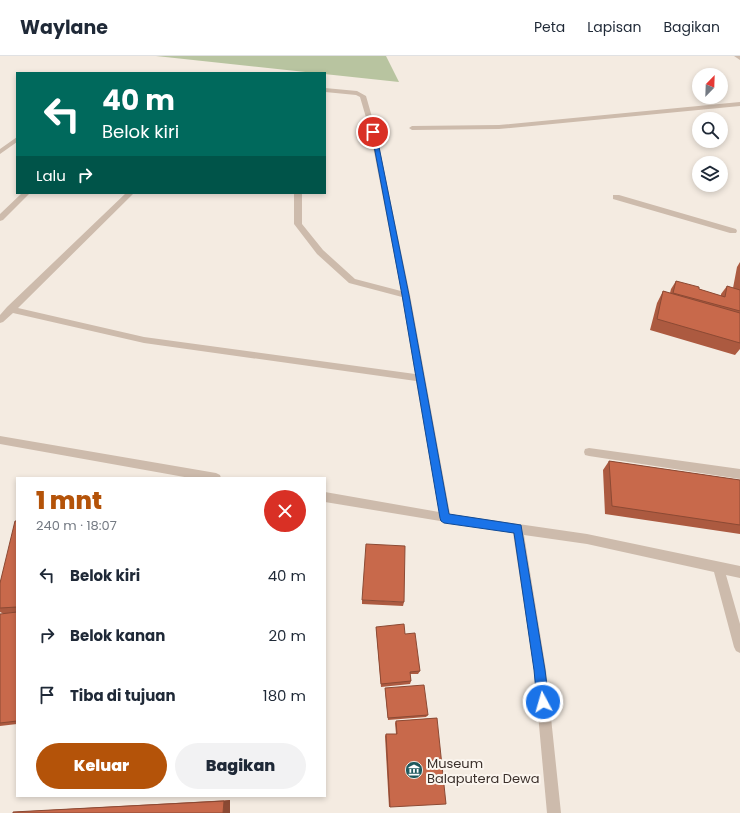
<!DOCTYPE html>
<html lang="id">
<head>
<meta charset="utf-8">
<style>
  :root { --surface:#fff; --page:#f2f2f3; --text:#1f2937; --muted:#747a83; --line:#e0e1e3; --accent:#b45309 }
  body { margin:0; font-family:Poppins,sans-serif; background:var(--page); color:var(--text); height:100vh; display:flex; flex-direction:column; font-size:15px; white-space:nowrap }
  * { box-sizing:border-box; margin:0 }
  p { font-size:13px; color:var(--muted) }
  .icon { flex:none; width:22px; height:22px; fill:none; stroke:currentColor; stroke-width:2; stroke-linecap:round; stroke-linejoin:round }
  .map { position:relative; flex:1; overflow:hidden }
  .details { position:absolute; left:16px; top:421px; width:310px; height:320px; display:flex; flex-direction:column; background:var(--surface); border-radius:0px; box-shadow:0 2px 6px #0003 }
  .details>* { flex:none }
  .top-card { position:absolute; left:16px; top:16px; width:310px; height:122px; border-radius:0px; box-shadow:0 2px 6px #0003; background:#00695c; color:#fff; overflow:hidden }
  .needle { width:26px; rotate:23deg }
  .buttons { position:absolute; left:692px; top:12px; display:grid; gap:8px }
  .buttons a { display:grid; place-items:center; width:36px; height:36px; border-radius:50%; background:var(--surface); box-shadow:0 2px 6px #0003; font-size:20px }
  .pin { position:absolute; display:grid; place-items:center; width:34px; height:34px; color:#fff; margin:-17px; border:2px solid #fff; border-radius:50%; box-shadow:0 1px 4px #0007 }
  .me { position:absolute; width:44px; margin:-22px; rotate:354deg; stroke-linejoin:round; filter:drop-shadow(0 0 3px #0008) }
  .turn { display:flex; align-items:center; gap:14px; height:84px; padding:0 20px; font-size:18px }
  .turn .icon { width:52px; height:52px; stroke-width:2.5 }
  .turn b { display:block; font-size:28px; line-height:34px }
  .then { display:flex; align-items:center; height:38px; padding:0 20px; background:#0003; gap:8px; font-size:15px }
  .round { display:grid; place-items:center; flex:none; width:42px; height:42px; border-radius:21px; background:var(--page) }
  .overview { display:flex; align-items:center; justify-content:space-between; height:68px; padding:0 20px }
  h1 { font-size:24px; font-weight:800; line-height:30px; color:var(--accent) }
  .action { display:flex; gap:8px; margin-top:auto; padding:8px 20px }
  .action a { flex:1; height:46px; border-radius:24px; background:var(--accent); color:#fff; font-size:16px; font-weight:800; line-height:46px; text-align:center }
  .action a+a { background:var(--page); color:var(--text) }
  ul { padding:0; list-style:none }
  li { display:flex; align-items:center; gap:12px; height:60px; padding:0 20px }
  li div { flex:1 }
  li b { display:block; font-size:15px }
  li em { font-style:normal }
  header { display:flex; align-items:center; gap:24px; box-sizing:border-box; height:56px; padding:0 20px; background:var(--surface); border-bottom:1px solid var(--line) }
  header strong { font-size:19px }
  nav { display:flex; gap:22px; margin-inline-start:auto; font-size:14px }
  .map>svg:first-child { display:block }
</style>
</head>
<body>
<header>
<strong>Waylane</strong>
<nav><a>Peta</a><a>Lapisan</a><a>Bagikan</a></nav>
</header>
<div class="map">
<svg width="740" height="757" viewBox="0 0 740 757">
  <rect width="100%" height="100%" fill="#f4ebe1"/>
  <path fill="#b8c4a0" d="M 156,0 L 386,0 L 399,26 Z"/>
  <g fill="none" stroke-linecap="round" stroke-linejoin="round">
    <path fill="#cdbbac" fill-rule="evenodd" d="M 613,139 L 619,139 L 736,173 L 737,175 L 736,177 L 730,177 L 613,143 Z
      M 589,392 L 740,413 L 740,423 L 589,400 L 585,399 L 584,396 L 585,393 Z"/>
    <path fill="#cdbbac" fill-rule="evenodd" d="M 734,0 L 740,0 L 740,4 Z
      M 325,32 L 357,35 L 366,40 L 376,75 L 410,239 L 450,458 L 587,478 L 740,510 L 740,522 L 726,519 L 740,568 L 740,597 L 736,595 L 734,591 L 714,516 L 587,488 L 524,479 L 546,614 L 561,757 L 547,757 L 534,614 L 513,477 L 325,446 L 325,436 L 439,456 L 416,325 L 144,287 L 13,257 L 3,266 L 0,267 L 0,259 L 7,251 L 126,137 L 134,137 L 18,252 L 144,281 L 415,318 L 402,241 L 349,227 L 317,198 L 294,168 L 294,137 L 302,137 L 302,168 L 323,194 L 355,223 L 401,235 L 370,75 L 360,41 L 356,39 L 325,36 Z
      M 740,46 L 740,50 L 499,73 L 412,74 L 409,72 L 412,70 L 499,69 Z
      M 17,81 L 17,86 L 0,98 L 0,93 Z
      M 22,137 L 30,137 L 3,164 L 0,165 L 0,158 Z
      M 0,380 L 216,417 L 220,419 L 221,422 L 190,422 L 0,388 Z"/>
  </g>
  <path fill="#ac5a40" d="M 740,206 L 740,293 L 735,299 L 650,274 L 657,247 L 663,235 L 670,237 L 671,233 L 676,225 L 699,233 L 721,240 L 721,238 L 727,230 L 733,232 L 737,211 Z
    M 609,405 L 740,424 L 740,478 L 605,458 L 603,414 Z
    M 17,465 L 17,668 L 0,670 L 0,558 L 4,558 L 0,556 L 0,527 Z
    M 362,544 L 404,546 L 403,550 L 362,548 Z
    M 376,571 L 405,578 L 420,615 L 418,618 L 410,618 L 411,625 L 410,628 L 381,631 Z
    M 385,632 L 428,659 L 426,661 L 388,664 L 385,634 Z
    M 437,662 L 390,751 L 389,751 L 385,680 L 386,678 L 396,678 L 395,667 L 396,665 Z
    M 230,744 L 230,757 L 13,756 L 30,755 Z"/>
  <path fill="#8c4a34" d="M 230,744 L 230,757 L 223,757 L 224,745 Z"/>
  <path fill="#c8694b" stroke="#8c4a34" d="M 676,225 L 699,231 L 699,233 L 725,241 L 727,230 L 740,234 L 740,255 L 673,237 Z
    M 663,235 L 740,257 L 740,287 L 657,263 Z
    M 609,405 L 740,424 L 740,469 L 612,450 Z
    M 15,465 L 17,465 L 17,551 L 0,552 L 0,527 Z
    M 366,488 L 405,490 L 404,546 L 362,544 Z
    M 17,556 L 17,665 L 0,667 L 0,558 Z
    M 404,568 L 405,578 L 415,577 L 420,615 L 410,616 L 411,625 L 381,628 L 376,571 Z
    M 424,629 L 428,659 L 388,662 L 385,632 Z
    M 437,662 L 446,748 L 390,751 L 386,678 L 397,678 L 396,665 Z
    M 224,745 L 223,757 L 13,757 L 13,756 Z"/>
  <path fill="#1a73e8" stroke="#114b97" d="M 371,74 L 376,76 L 409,239 L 449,458 L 521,469 L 545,614 L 549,646 L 547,650 L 543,652 L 539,650 L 537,646 L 534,614 L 514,477 L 444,467 L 441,465 L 440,462 L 402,239 Z"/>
  <defs>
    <symbol id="museum-disc" viewBox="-11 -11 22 22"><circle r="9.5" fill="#1f5a5e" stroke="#fbf5ee"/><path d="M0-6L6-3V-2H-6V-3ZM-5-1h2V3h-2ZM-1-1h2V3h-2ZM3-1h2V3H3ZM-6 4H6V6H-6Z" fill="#fff"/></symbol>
  </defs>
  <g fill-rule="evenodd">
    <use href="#museum-disc" x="404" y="704" width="20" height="20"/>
  </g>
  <g text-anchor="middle" stroke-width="4" stroke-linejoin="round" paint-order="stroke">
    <g font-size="13" fill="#3b302b" stroke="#fbf5ee" text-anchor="start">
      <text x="427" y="712">Museum<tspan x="427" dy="15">Balaputera Dewa</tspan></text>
    </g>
  </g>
</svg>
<div class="buttons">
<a><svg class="needle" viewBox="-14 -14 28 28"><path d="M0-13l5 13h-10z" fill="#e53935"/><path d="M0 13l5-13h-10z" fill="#747a83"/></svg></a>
<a><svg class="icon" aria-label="search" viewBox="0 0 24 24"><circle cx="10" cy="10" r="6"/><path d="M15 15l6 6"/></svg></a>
<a><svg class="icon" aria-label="layers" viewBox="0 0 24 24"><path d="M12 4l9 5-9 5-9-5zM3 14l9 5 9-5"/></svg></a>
</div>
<div class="pin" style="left:373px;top:76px;background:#d93025"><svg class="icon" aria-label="arrive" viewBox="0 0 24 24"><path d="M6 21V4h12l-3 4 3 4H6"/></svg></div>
<svg class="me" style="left:543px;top:646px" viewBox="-20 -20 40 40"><circle r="17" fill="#1a73e8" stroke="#fff" stroke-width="3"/><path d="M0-11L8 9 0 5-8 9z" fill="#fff"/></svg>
<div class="top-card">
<div class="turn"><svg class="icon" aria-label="left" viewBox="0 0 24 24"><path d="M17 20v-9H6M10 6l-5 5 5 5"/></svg><div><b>40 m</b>Belok kiri</div></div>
<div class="then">Lalu<svg class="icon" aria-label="right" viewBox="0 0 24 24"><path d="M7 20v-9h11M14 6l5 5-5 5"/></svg></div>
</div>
<section class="details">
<div class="overview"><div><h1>1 mnt</h1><p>240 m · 18:07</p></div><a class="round" style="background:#d93025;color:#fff"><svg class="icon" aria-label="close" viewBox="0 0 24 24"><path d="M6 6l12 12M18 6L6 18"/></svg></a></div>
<ul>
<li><svg class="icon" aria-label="left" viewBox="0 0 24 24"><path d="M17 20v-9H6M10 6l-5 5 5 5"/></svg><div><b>Belok kiri</b></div><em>40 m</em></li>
<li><svg class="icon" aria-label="right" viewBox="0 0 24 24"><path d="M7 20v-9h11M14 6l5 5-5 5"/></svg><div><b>Belok kanan</b></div><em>20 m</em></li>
<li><svg class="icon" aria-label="arrive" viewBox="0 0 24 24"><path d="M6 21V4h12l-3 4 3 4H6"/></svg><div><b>Tiba di tujuan</b></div><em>180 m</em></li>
</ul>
<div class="action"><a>Keluar</a><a>Bagikan</a></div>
</section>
</div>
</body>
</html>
